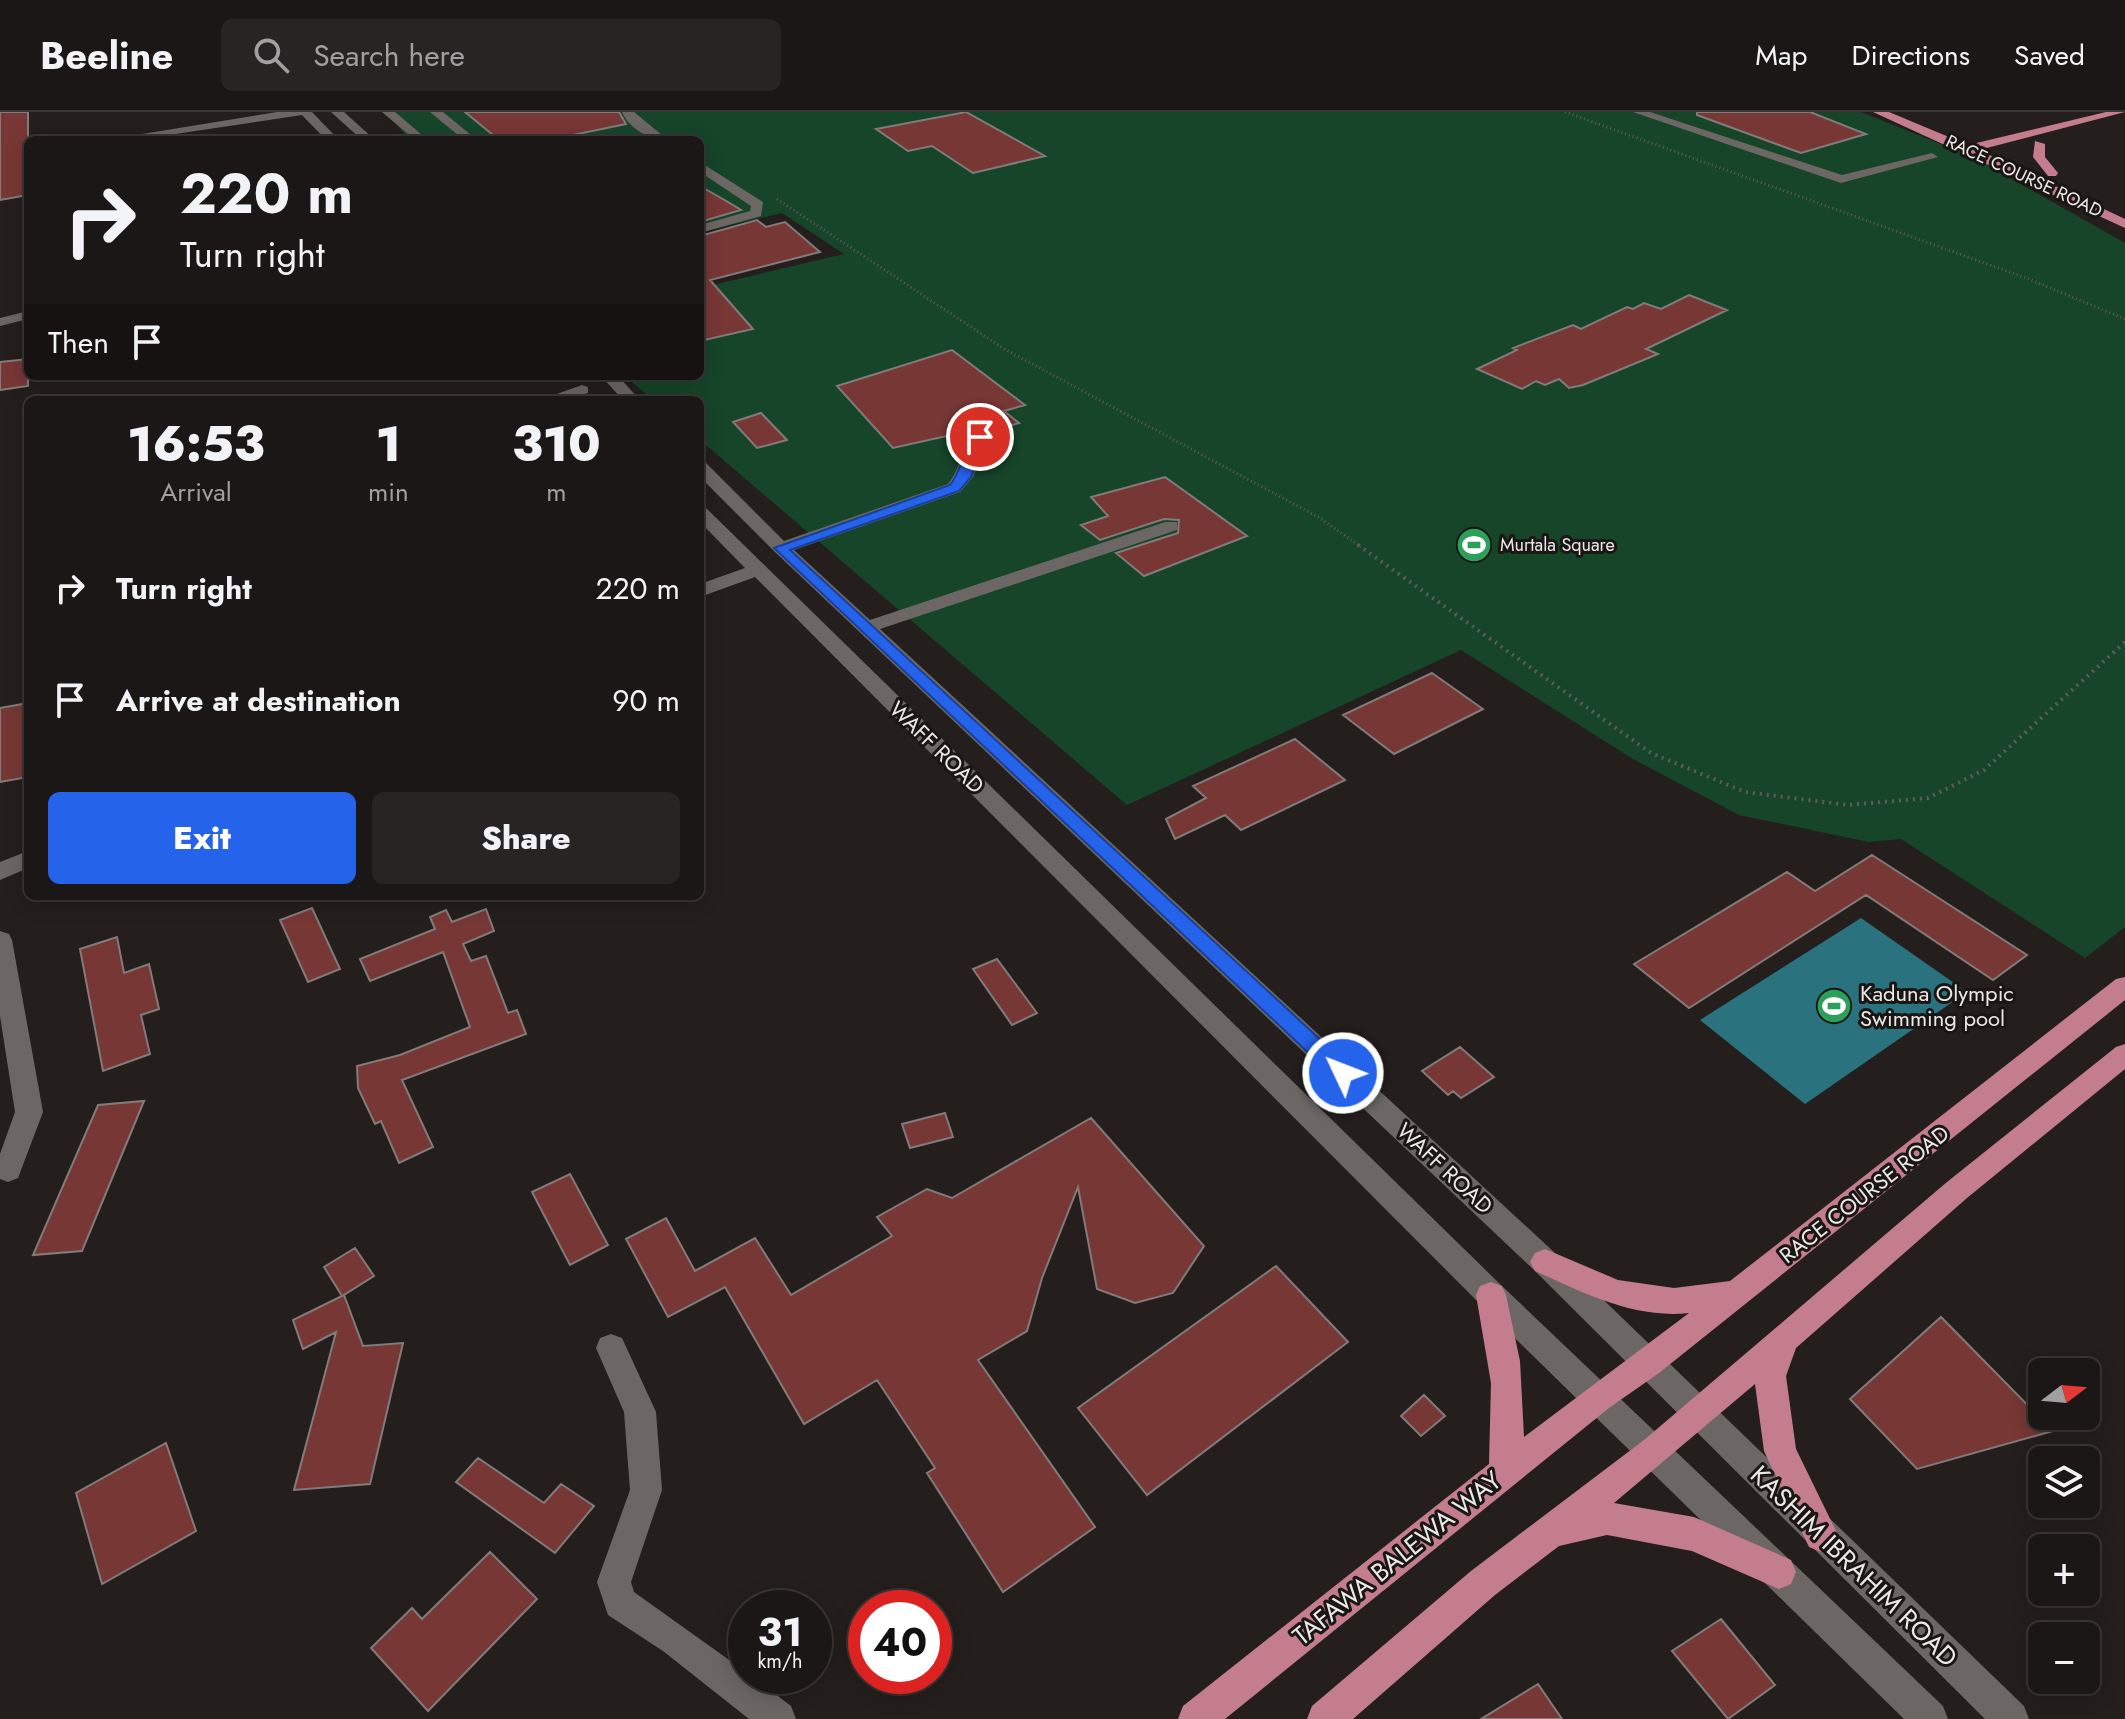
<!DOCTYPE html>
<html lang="en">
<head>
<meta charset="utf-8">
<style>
  :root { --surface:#1b1716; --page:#282423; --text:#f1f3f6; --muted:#a09fa1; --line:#393635; --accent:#2563eb }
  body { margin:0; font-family:Jost,sans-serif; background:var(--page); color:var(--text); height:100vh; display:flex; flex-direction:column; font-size:30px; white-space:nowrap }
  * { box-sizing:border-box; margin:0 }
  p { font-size:26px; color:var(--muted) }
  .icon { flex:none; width:44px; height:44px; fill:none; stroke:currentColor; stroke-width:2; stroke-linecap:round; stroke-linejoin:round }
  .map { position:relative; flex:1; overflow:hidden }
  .drawer { position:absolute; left:24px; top:284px; width:680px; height:504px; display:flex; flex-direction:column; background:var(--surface); border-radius:12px; box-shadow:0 4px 20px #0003,0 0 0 2px var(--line) }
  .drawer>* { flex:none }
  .guide { position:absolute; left:24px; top:24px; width:680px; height:244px; border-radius:12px; box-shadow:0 4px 20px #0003,0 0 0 2px var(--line); background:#1b1716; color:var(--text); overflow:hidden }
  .needle { width:52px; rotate:74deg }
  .tools { position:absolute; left:2028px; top:1246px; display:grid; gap:16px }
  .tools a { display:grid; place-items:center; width:72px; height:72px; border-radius:12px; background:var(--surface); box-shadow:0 4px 20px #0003,0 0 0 2px var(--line); font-size:40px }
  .speed { position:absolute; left:728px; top:1478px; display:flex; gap:16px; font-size:40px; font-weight:700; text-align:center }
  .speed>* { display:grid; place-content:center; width:104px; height:104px; border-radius:50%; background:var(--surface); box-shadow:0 4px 20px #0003,0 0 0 2px var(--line); line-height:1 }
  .speed small { font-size:20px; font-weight:400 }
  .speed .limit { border:12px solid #d22; background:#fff; color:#111 }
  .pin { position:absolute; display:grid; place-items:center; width:68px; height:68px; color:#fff; margin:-34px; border:4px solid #fff; border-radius:50%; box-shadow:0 2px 8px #0007 }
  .me { position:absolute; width:88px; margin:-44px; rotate:313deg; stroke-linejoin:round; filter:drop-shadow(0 0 6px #0008) }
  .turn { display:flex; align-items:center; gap:28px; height:168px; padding:0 24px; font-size:36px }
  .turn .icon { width:104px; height:104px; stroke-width:2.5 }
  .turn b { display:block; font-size:56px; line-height:68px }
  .then { display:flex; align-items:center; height:76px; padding:0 24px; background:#0003; gap:16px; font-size:30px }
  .eta { display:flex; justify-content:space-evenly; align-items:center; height:136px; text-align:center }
  .eta b { font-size:48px; font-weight:800; line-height:56px }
  .cta { display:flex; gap:16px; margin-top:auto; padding:16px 24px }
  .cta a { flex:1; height:92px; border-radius:12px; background:var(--accent); color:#fff; font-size:32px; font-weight:800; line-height:92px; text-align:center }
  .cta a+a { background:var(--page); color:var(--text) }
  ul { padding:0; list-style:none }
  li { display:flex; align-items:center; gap:24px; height:112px; padding:0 24px }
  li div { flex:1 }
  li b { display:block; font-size:30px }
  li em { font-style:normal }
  header { display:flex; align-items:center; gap:48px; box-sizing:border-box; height:112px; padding:0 40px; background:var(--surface); border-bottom:2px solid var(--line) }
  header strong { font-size:38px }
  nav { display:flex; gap:44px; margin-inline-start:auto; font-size:28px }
  .search { width:560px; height:72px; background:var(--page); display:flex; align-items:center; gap:20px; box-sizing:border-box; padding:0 28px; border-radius:12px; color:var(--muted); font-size:30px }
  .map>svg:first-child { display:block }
</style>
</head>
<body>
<header>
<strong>Beeline</strong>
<div class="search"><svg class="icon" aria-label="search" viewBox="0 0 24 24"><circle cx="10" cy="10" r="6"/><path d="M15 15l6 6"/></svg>Search here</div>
<nav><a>Map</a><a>Directions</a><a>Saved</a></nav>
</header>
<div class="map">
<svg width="2125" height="1607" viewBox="0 0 2125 1607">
  <rect width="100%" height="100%" fill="#241f1d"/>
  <path fill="#16452a" d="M 385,0 L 1861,0 L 1973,45 L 2125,131 L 2125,815 L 2085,846 L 1901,727 L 1869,730 L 1739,703 L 1633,647 L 1461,538 L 1127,693 L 700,328 L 700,288 L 653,288 L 625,264 L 700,264 L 700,176 L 844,142 L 782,101 L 700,120 L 700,28 L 410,28 Z"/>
  <path fill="#2a727e" d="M 1861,806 L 1967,880 L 1805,992 L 1700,908 Z"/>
  <path fill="#773735" stroke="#817b7b" stroke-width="2" d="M 0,0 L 28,0 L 28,83 L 0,88 Z
    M 465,0 L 619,0 L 626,12 L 549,28 L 499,28 Z
    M 966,0 L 1045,44 L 973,61 L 932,34 L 908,39 L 876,17 Z
    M 1697,0 L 1810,0 L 1866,22 L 1801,41 L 1697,3 Z
    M 700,74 L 728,90 L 741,98 L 700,110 Z
    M 757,108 L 766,115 L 785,110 L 820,140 L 710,168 L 753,217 L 700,229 L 700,124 Z
    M 1689,183 L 1727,198 L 1646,237 L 1658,242 L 1583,273 L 1569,276 L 1559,267 L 1545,273 L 1536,269 L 1522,277 L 1477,257 L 1517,238 L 1513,236 L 1573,213 L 1581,217 L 1627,195 L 1633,197 L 1644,191 L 1661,197 Z
    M 952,238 L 1025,293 L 1004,299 L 1019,311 L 987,321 L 978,317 L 893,336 L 837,274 Z
    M 28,247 L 28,274 L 0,278 L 0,250 Z
    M 761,301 L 787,328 L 757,336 L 733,310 Z
    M 1165,365 L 1247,424 L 1144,464 L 1116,441 L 1178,421 L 1179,408 L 1164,407 L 1100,428 L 1081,413 L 1108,404 L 1091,385 Z
    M 1432,561 L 1483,597 L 1394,642 L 1343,603 Z
    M 28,591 L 28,665 L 0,670 L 0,596 Z
    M 1295,627 L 1345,668 L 1241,718 L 1225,703 L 1175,727 L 1166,707 L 1206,686 L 1193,674 Z
    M 1872,743 L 2027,843 L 1993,868 L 1866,783 L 1689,896 L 1634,852 L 1787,760 L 1815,779 Z
    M 312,796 L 340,857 L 308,870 L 280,808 Z
    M 486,797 L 494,819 L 463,832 L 471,849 L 486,844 L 508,901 L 517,898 L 526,922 L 402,968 L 433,1035 L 399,1051 L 381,1009 L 375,1012 L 358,976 L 357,954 L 400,943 L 470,915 L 443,840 L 370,869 L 360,847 L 435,817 L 430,805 L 446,798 L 452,810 Z
    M 117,825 L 124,861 L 149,852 L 159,897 L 141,903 L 150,942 L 103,959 L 80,837 Z
    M 997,847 L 1037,901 L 1012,913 L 973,857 Z
    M 1460,935 L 1494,965 L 1461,986 L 1453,979 L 1448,983 L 1422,959 Z
    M 144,989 L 82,1139 L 33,1143 L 98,993 Z
    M 945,1001 L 953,1025 L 910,1036 L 902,1012 Z
    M 1091,1006 L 1204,1134 L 1173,1181 L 1135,1191 L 1097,1177 L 1078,1075 L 1042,1166 L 1027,1219 L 978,1248 L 1095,1415 L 1003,1480 L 927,1361 L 935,1356 L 877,1268 L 804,1312 L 725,1175 L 668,1205 L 626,1127 L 666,1106 L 695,1159 L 755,1126 L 791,1183 L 892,1124 L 877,1105 L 927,1077 L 952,1086 Z
    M 570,1062 L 608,1133 L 570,1153 L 532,1080 Z
    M 355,1136 L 374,1164 L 344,1183 L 363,1234 L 403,1231 L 370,1372 L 294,1378 L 336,1220 L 303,1237 L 293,1208 L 342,1184 L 324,1155 Z
    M 1276,1154 L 1348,1230 L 1147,1383 L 1078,1296 Z
    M 1941,1205 L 2053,1319 L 1917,1357 L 1850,1287 Z
    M 1424,1283 L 1445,1304 L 1421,1324 L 1401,1304 Z
    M 166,1331 L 196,1419 L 102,1472 L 76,1381 Z
    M 478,1346 L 544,1391 L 561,1372 L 594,1394 L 555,1441 L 456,1370 Z
    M 490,1440 L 537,1487 L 428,1599 L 371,1536 L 412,1496 L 422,1507 Z
    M 1721,1507 L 1775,1573 L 1728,1607 L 1672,1539 Z
    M 1538,1572 L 1562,1607 L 1481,1607 Z"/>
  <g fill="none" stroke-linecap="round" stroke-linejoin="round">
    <path stroke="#605c5a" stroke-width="3" stroke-dasharray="1 3" stroke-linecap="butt" d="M 1565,0 L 2029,167 L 2125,207
      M 777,87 L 1006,238 L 1320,406 L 1361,435"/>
    <path stroke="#605c5a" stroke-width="4" stroke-dasharray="2 5" stroke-linecap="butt" d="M 1358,433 L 1651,641 L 1745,680 L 1848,693 L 1928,686 L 1984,658 L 2125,530"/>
    <path fill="#6c6765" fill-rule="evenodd" d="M 277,0 L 312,0 L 339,28 L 326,28 L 302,3 L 135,28 L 105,28 Z
      M 331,0 L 344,0 L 375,28 L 362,28 Z
      M 382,0 L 395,0 L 428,28 L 415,28 Z
      M 430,0 L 443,0 L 477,28 L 464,28 Z
      M 622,0 L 634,0 L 668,28 C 650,28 629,17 622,0 Z
      M 1633,0 L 1650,0 L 1842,63 L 1932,41 L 1938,45 L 1841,71 Z
      M 700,50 L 763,90 L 761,104 L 700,121 L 700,113 L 750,99 L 751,94 L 700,60 Z
      M 28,199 L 28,207 L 0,214 L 0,206 Z
      M 601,264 L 618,264 L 640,288 L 623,288 Z
      M 582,273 L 588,275 L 588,281 L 565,288 L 540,288 Z
      M 980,320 L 988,325 L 973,365 L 960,380 L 794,438 L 870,508 L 1165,410 L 1177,410 L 1177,418 L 880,517 L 1555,1141 L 2024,1594 L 2029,1607 L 1985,1607 L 1535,1159 L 775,440 L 700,365 L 700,350 L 706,351 L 784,429 L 948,372 C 960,359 964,326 980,320 Z
      M 700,395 L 706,396 L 1502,1174 L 1943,1594 L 1948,1607 L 1904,1607 L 1480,1192 L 755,465 L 700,485 L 700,472 L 745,456 L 700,410 Z
      M 28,739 L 28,756 L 0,768 L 0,750 Z
      M 0,819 L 9,822 L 12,828 L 43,1000 L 18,1066 L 8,1070 L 0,1067 L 0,1042 L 15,1000 L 0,904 Z
      M 611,1222 L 622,1226 L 656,1300 L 662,1378 L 631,1470 L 634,1480 L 746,1560 L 746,1564 L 752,1564 L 791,1594 L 796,1607 L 749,1607 L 663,1539 L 608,1503 L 597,1470 L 630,1378 L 624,1300 L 596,1236 L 600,1226 Z"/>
    <path fill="#c47d8d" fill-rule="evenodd" d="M 1873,0 L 1889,0 L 1968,33 L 2106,0 L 2125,0 L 1979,38 L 2125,107 L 2125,116 Z
      M 2035,29 L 2045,32 L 2045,45 L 2058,61 L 2056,64 L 2048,64 L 2033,45 Z
      M 2125,865 L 2125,888 L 1659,1261 L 1609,1296 L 1225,1607 L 1178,1607 L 1183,1594 L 1489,1352 L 1491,1271 L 1476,1183 L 1480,1174 L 1491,1170 L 1502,1174 L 1506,1183 L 1520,1249 L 1524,1325 L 1689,1201 C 1634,1207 1584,1181 1535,1159 L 1530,1150 L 1535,1141 L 1545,1137 L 1618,1168 L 1674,1176 L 1730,1169 L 2116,867 Z
      M 2125,932 L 2125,957 L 1967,1086 L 1796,1236 L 1786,1264 L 1796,1337 L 1838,1423 L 1833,1435 L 1821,1440 L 1809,1435 L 1769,1350 L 1764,1339 L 1755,1272 L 1614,1391 L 1694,1405 L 1791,1448 L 1796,1460 L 1791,1472 L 1779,1477 L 1692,1439 L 1607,1423 L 1559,1434 L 1495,1483 L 1353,1607 L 1307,1607 L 1312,1594 L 1471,1459 L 1644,1328 L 1947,1070 L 2116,935 Z"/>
  </g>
  <path fill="#2563eb" stroke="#184099" stroke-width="2" d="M 980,321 L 986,325 L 971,365 L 959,379 L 790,438 L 1350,955 L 1353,961 L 1350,967 L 1336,967 L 774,436 L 950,373 C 962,359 965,329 980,321 Z"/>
  <defs>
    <symbol id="stadium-disc" viewBox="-11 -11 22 22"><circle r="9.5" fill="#2e9e5b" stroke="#1a1614"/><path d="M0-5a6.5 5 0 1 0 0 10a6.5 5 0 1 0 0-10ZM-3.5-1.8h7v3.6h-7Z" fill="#fff"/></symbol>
  </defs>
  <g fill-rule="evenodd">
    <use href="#stadium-disc" x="1454" y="413" width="40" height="40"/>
    <use href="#stadium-disc" x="1814" y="874" width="40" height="40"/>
  </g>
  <g text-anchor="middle" stroke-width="6" stroke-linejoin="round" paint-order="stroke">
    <g font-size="18" fill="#ebe8e7" stroke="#1a1614">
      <text transform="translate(2024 64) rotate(25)" y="6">RACE COURSE ROAD</text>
    </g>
    <g font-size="18" fill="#ebe8e7" stroke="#1a1614" text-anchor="start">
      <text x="1500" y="439">Murtala Square</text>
    </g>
    <g font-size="22" fill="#ebe8e7" stroke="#1a1614">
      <text transform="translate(937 635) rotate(44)" y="8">WAFF ROAD</text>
      <text transform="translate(1445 1056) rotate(43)" y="8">WAFF ROAD</text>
      <text transform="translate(1864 1082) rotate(-38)" y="8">RACE COURSE ROAD</text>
    </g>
    <g font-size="22" fill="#ebe8e7" stroke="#1a1614" text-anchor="start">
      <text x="1860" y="889">Kaduna Olympic<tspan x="1860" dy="25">Swimming pool</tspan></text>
    </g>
    <g font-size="26" fill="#ebe8e7" stroke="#1a1614">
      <text transform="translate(1397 1446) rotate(-39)" y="9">TAFAWA BALEWA WAY</text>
      <text transform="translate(1854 1454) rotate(44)" y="9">KASHIM IBRAHIM ROAD</text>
    </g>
  </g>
</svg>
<div class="tools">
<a><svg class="needle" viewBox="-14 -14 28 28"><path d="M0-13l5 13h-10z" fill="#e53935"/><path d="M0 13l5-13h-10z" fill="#a09fa1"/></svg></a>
<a><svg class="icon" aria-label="layers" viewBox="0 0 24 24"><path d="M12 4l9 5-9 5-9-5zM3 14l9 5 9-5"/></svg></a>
<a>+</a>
<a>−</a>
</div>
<div class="speed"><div>31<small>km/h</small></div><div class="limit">40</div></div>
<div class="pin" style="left:980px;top:325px;background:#d93025"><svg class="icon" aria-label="arrive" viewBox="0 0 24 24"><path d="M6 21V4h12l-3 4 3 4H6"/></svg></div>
<svg class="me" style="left:1343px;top:961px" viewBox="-20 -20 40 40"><circle r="17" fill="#2563eb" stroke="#fff" stroke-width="3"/><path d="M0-11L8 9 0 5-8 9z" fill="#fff"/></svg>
<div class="guide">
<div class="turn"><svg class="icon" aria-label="right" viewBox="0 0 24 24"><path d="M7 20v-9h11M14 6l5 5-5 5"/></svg><div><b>220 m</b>Turn right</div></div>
<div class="then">Then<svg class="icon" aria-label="arrive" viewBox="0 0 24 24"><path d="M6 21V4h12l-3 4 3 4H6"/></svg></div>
</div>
<section class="drawer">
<div class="eta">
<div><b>16:53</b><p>Arrival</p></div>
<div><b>1</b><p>min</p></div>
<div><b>310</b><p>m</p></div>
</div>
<ul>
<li><svg class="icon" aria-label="right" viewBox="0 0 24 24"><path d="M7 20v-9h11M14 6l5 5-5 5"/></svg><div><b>Turn right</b></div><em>220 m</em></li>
<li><svg class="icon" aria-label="arrive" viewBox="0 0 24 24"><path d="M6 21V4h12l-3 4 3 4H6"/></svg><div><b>Arrive at destination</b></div><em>90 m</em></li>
</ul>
<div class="cta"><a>Exit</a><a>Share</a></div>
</section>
</div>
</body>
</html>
